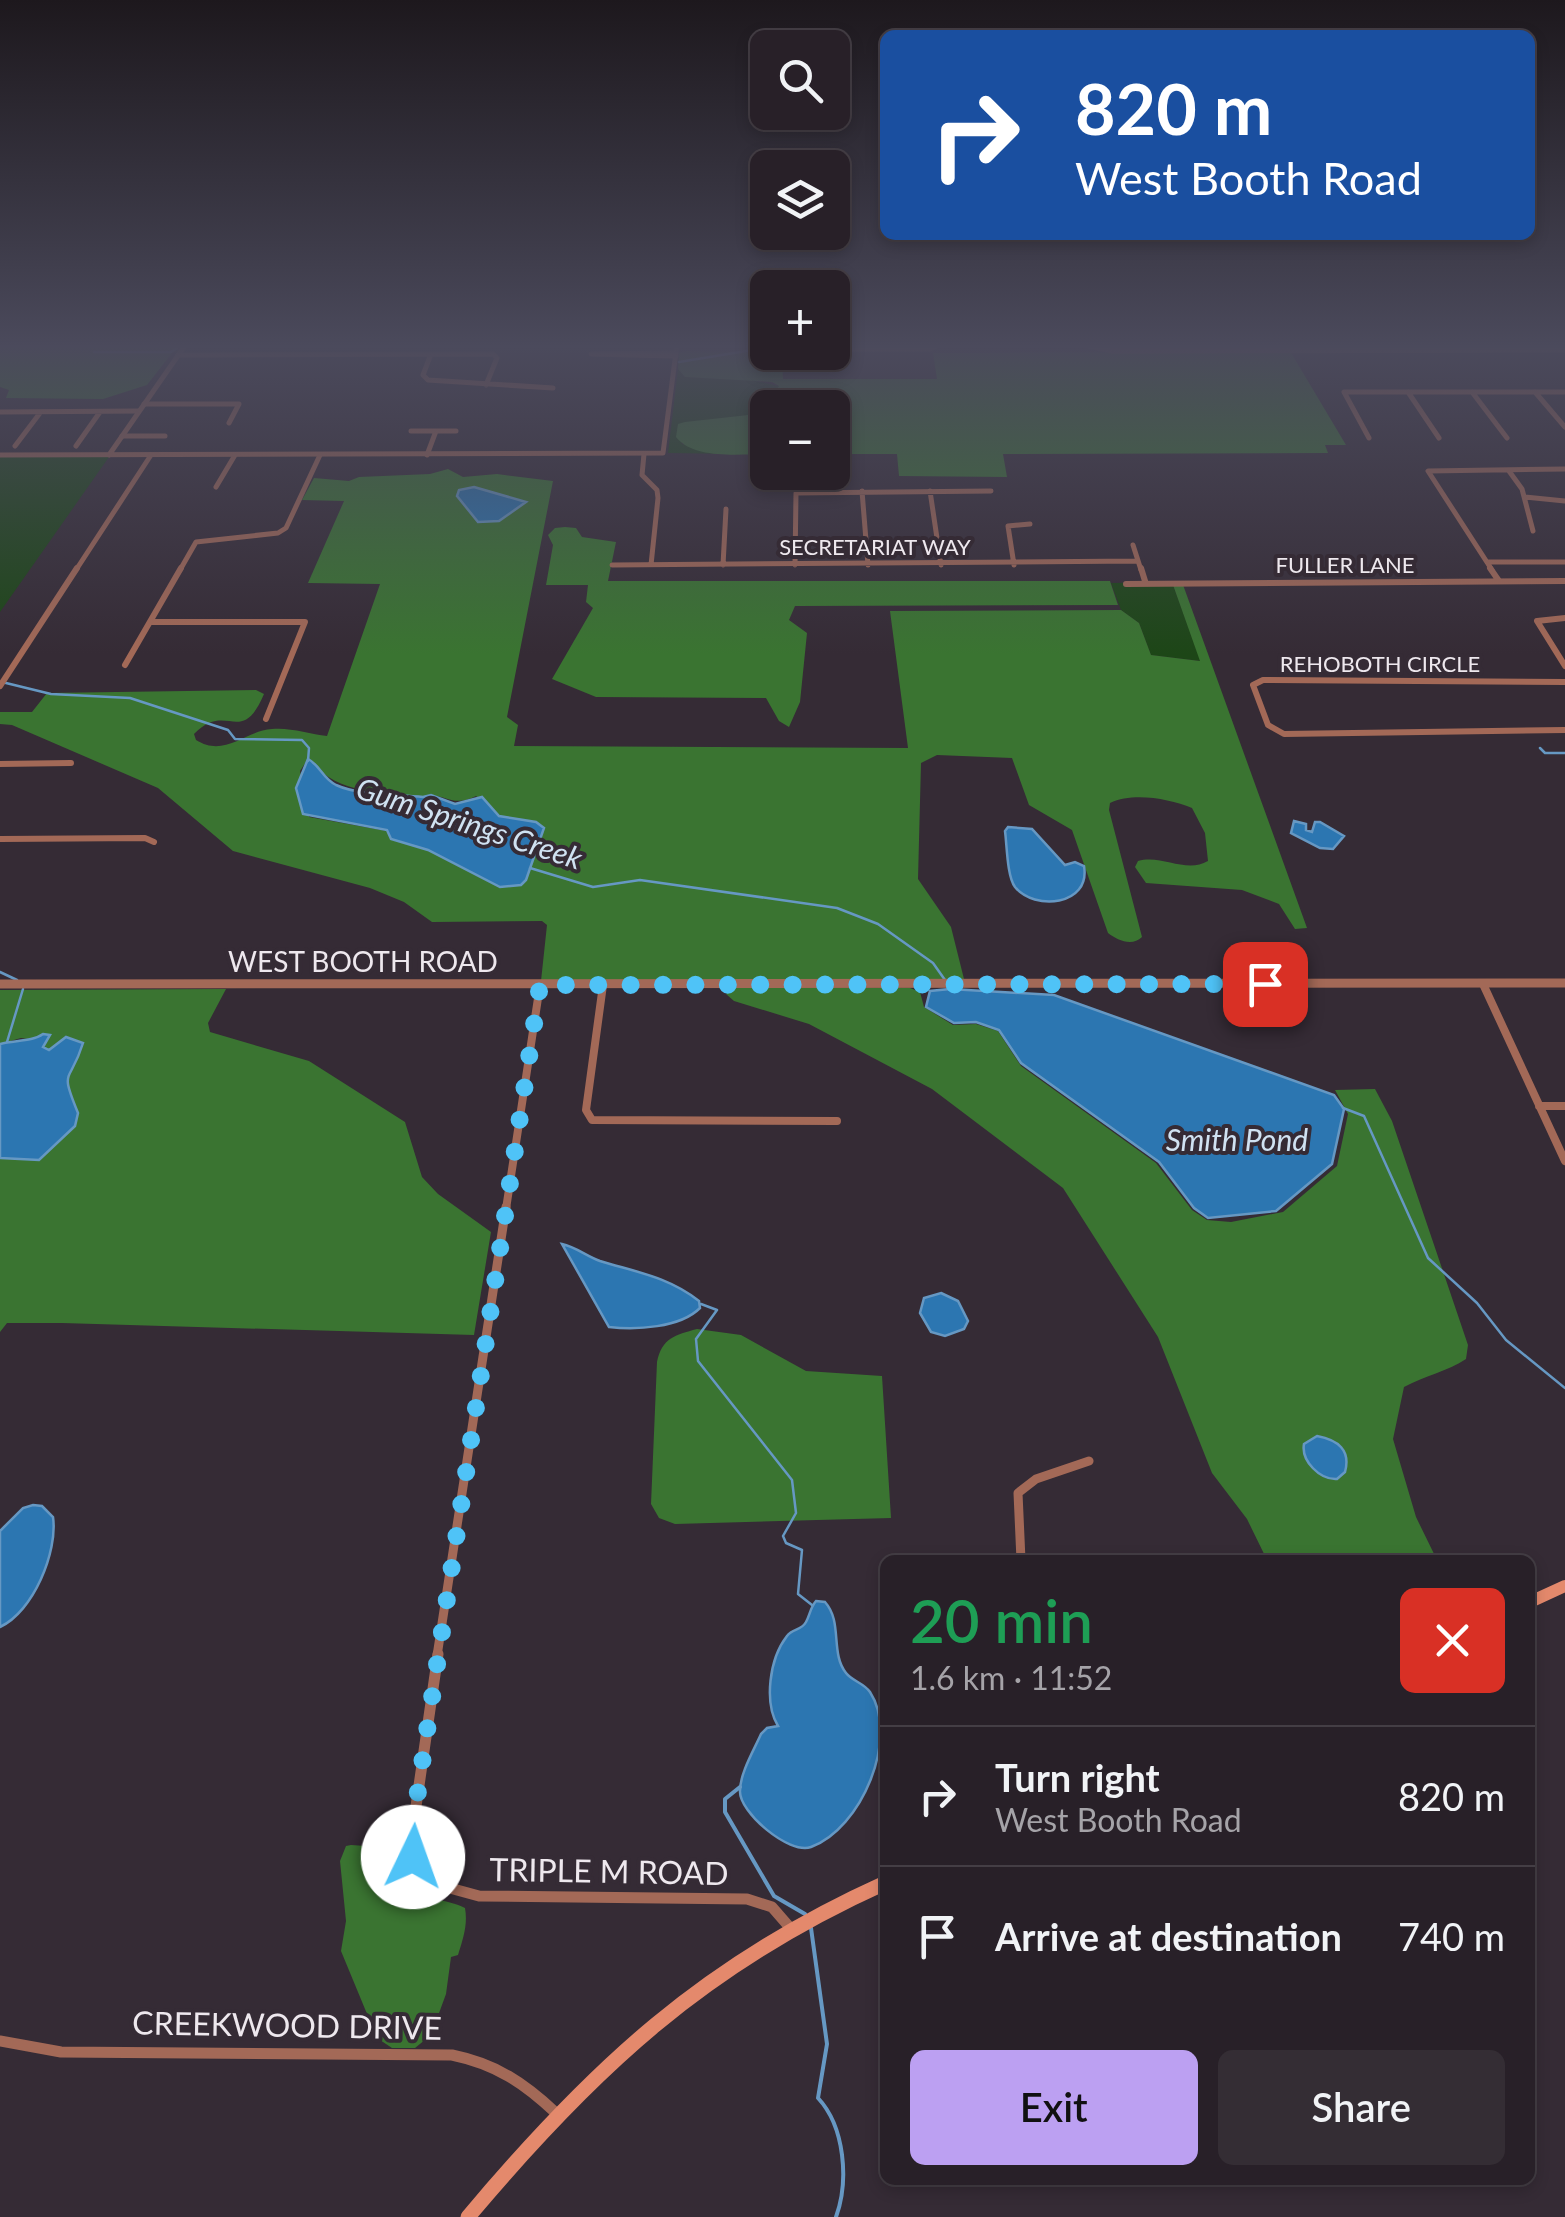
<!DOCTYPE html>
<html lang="en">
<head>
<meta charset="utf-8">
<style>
  :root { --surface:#282028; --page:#342d34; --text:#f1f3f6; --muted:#a5a3a8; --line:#443e45; --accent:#bca0f2 }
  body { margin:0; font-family:Lato,sans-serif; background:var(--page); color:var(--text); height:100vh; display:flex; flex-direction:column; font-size:38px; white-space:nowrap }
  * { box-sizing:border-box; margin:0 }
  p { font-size:32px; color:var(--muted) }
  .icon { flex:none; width:55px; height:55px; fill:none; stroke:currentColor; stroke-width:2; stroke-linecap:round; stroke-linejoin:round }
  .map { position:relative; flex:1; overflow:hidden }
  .drawer { position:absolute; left:880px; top:1555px; width:655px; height:630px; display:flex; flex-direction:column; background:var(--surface); border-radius:15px; box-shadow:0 5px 15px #0003,0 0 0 2px var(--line) }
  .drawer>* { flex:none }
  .top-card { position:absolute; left:880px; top:30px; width:655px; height:210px; border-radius:15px; box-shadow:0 5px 15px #0003,0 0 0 2px var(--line); background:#1a4fa0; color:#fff; overflow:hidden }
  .tools { position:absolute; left:750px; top:30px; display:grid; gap:20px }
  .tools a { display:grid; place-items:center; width:100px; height:100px; border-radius:15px; background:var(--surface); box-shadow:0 5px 15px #0003,0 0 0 2px var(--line); font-size:50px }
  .pin { position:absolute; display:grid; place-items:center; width:85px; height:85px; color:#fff; margin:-42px; border-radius:20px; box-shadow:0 5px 15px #0006 }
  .me { position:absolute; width:110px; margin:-55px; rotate:3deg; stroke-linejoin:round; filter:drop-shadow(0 0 8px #0008) }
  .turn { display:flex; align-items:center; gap:35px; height:210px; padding:0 30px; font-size:45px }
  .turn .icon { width:130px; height:130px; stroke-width:2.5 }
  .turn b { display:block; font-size:70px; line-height:85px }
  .round { display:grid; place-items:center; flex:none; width:105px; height:105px; border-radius:15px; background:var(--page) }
  .headline { display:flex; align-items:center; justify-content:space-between; height:170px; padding:0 30px }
  h1 { font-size:60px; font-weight:600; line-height:75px; color:#1e9e55 }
  .button { display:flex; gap:20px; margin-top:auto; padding:20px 30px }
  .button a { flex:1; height:115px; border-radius:15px; background:var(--accent); color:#111; font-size:40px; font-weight:600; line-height:115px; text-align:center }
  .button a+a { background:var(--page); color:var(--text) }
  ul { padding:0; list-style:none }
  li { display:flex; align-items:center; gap:30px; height:140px; padding:0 30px; border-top:2px solid var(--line) }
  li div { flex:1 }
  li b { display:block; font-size:38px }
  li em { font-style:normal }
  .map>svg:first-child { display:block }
</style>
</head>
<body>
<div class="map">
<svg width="1565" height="2217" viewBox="0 0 1565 2217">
  <rect width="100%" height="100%" fill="#352b35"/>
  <path fill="#1d4617" d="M 678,369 L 685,377 L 752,380 L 779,386 L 764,415 L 678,425 L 682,444 L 735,454 L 668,453 Z
    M 0,457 L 109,457 L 0,612 Z
    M 1172,582 L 1201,661 L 1151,655 L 1139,623 L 1121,610 L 1111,583 Z"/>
  <path fill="#3a7431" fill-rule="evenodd" d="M 0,344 L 179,344 L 147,385 L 103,399 L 6,398 L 9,390 L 0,387 Z
    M 685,351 L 782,353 L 783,379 L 937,379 L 933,353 L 1290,351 L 1346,445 L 1325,445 L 1328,453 L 1003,454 L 1007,477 L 899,476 L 897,454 L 833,454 L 832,408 L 802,407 L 780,402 L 770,407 L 770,397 L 779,386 L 772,382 L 685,377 L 678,369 L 679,353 Z
    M 767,413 L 767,454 C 741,454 694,460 676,437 L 678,424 L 685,422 Z
    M 448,469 L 463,477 L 497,474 L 553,481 L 507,717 L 518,725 L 514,746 L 908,748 L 890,611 L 1121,610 L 1139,623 L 1151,655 L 1200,661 L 1172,582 L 1182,582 L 1307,928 L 1295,929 L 1279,904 L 1242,890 L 1146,883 L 1135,867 L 1138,861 C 1162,854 1186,874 1208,861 L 1205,833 L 1192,808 C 1169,799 1134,792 1110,803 L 1109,810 L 1142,937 C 1132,947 1117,940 1108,933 L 1072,830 L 1029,805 L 1012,758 L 937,755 L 921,763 L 918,879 L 951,927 L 964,979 L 541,981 L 547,925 L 542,921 L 432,922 L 404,902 L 370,888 L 233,851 L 158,788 L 12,725 L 0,724 L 0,712 L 32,712 L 47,693 L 256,690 L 264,694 C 241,748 227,700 194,734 L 196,740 C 225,758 244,731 272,729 C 289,727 310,734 327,736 L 380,584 L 308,583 L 344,501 L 302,500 L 314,478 L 349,481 L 359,477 L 430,474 ZM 308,759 C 338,795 380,792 423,797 C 444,791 451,809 476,796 L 499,816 L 536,822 L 543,829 L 526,880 L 500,887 L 428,850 L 391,839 L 387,831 L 309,817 L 300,771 Z
    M 565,527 L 576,528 L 582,537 L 616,542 L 608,581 L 1110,581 L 1118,605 L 795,606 L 789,620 L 807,633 L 800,702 L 789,727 L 779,721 L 766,698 L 596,697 L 552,679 L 593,608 L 586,602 L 588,585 L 546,585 L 553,545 L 548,535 L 555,528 Z
    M 734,987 L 910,988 L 920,992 L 924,1007 L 953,1025 L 976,1024 L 998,1031 L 1021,1066 L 1156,1163 L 1192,1210 L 1207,1220 L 1231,1222 L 1283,1212 L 1337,1166 L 1348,1114 L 1335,1090 L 1375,1089 L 1392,1121 L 1468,1345 L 1466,1359 C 1448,1371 1424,1376 1404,1387 L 1393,1439 L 1416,1517 L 1437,1560 L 1267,1560 L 1247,1519 L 1212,1473 L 1158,1337 L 1063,1188 L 932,1089 L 809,1024 L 734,1001 L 726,994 Z
    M 226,989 L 208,1023 L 210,1032 L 309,1061 L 405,1122 L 422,1177 L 438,1194 L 491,1232 L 474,1335 L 62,1323 L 7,1323 L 0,1332 L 0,1158 L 39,1160 L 75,1126 L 67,1076 L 81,1050 L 60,1045 L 49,1050 L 43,1048 L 43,1041 L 21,1038 L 0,1044 L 0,990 Z
    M 697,1329 L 741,1335 L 806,1371 L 882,1376 L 891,1518 L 675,1524 L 659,1518 L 651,1504 L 657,1362 C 662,1338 675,1335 697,1329 Z
    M 351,1845 L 395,1848 C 404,1859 399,1868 404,1880 C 410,1899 450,1899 465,1908 C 468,1925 463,1939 458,1955 L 451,1957 L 446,1994 L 431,2035 L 415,2048 L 392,2048 L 377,2038 L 341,1951 L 346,1921 L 340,1861 L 346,1846 Z"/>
  <path fill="#2c76b1" stroke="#6698c3" stroke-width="2.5" d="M 474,487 L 526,502 L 499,521 L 478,522 L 457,496 L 459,490 Z
    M 308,759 C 320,765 322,778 336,785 C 360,796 397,794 423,797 L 431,795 L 455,804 L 482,797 L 499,816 L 536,822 L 544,828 L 526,880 L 521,885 L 500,887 L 428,850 L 391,839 L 387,830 L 303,814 L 296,788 Z
    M 1294,821 L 1306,824 L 1306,830 L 1312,832 L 1315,822 L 1320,822 L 1344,836 L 1333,849 L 1320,848 L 1291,833 Z
    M 1008,827 L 1032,829 L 1065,865 L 1075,862 L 1084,866 C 1091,906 1034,911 1015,887 C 1007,876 1007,846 1005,831 Z
    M 950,989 L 1054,995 L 1334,1095 L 1344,1109 L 1332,1164 L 1276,1211 L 1208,1218 L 1194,1208 L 1159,1162 L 1021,1063 L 999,1030 L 976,1022 L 954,1023 L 926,1007 L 930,991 Z
    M 43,1034 L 50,1035 L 43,1047 L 49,1050 L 66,1037 L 83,1043 C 70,1085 59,1067 78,1113 L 75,1126 L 39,1160 L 0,1158 L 0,1044 C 14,1040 32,1042 43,1034 Z
    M 562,1244 C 576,1247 586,1256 600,1261 C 636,1272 669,1277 699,1301 L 700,1308 C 680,1328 636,1330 609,1327 Z
    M 941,1293 L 958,1301 L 968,1321 L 964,1329 L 945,1336 L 931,1332 L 920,1313 L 924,1298 Z
    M 1317,1436 C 1338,1440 1351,1450 1345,1472 L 1337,1479 C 1320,1480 1301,1461 1304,1444 Z
    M 33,1505 L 42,1506 L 53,1517 C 58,1552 33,1612 0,1627 L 0,1531 L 23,1508 Z
    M 816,1601 L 825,1602 C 843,1622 830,1653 846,1673 C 852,1681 864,1683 870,1692 C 900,1738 861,1829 811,1847 C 789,1855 739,1812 740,1791 C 740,1773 754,1750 761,1734 L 767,1728 L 778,1726 C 764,1703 769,1659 787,1636 C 793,1628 801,1631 806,1622 C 810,1615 810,1608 816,1601 Z"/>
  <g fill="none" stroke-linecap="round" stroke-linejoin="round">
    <path stroke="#6698c3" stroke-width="2.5" d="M 94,352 L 171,352 L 177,348
      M 679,362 L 752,350 L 758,344
      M 6,683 L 51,694 L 130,698 L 228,730 L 235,739 L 302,740 L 309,748 L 308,761
      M 1540,748 L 1545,753 L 1565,753
      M 530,868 L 593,887 L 640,880 L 837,908 L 878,924 L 933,963 L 945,980
      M 0,972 L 17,980
      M 7,1042 L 23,989
      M 1343,1108 L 1364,1116 L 1428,1258 L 1477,1303 L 1506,1340 L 1565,1388
      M 701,1304 L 717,1310 L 696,1339 L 698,1361 L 792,1480 L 796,1513 L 783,1536 L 786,1543 L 802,1550 L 798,1594 L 812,1605"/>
    <path stroke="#6698c3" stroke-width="4" d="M 740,1787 L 725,1799 L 725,1812 L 774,1896 L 805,1914
      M 811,1928 L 827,2044 L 818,2098 C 845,2127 849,2181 836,2217"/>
    <path stroke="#a36957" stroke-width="5" d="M 347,344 L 422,344
      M 832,349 L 930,349 L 941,344
      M 676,353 L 591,354 L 676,356
      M 431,354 L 423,375 L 428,380 L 553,388
      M 178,355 L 493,354 L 497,358 L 486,385
      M 1408,392 L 1439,438
      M 1472,392 L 1507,438
      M 1535,392 L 1565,427
      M 144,404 L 239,404 L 229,423
      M 0,412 L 139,411
      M 411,431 L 456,431
      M 122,436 L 165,436
      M 1369,438 L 1344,392 L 1565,392
      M 15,446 L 40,413
      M 76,446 L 100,412
      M 644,454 L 642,475 L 657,490 L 658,498 L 651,565
      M 427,455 L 436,431
      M 1509,471 L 1522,489 L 1533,531
      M 216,487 L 235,455
      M 862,491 L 868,565
      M 930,491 L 941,565
      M 1525,497 L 1565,501
      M 1133,545 L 1141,570
      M 1487,562 L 1565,562
      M 612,565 L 1138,561
      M 723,565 L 726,509
      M 795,565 L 796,493 L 991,491
      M 1014,565 L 1008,526 L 1030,524
      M 76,570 L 151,455
      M 180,570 L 196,542 L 278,533 L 286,528 L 320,455
      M 1492,570 L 1428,471 L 1565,469"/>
    <path stroke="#a36957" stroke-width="6" d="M 1141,568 L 1145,581
      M 1490,568 L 1499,581
      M 1126,584 L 1565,581
      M 1565,618 L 1537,621 L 1565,666
      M 150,622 L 305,622 L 266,719
      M 125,665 L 181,568
      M 1565,682 L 1263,680 L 1253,685 L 1268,725 L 1284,734 L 1565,730
      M 0,686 L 77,568
      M 0,764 L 71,763
      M 0,839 L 145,838 L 154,842"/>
    <path stroke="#a36957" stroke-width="8" d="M 1483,984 L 1565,1161
      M 603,985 L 586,1110 L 592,1120 L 837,1121
      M 1539,1106 L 1565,1106
      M 506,1209 L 540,985"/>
    <path stroke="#a36957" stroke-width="9" d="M 1021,1560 L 1018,1493 L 1036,1479 L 1089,1461
      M 437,1656 L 506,1207"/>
    <path stroke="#a36957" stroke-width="11" d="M 438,1654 L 412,1834 L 415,1865 L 423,1876 L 435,1884 L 479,1896 L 747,1899 L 772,1907 L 792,1930
      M 0,2041 L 61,2052 L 452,2055 C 496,2064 524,2083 556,2113"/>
    <path stroke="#a36957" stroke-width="5" d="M 1079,344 L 1112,351 L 1565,350
      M 0,455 L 663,453 L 677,344
      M 109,455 L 186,344"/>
    <path stroke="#a36957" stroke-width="9" d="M 0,984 L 1565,983"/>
    <path stroke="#e4896c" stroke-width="12" d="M 1530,1602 L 1565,1586"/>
    <path stroke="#e4896c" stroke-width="15" d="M 468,2217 C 593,2068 705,1964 885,1883"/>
  </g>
  <linearGradient id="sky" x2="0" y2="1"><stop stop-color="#1d181d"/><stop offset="0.53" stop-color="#4b4a5c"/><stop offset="1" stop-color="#4b4a5c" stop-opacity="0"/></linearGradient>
  <rect width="1565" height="654" fill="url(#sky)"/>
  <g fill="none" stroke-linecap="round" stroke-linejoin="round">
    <path stroke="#4fc3f7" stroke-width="18" stroke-dasharray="0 32.4" d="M 413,1857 L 418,1790 L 540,985 L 1265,984"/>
  </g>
  <g text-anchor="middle" stroke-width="8" stroke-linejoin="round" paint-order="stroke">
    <g font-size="22" fill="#eee8ee" stroke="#352b35">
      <text x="875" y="555">SECRETARIAT WAY</text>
      <text x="1345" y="573">FULLER LANE</text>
      <text x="1380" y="672">REHOBOTH CIRCLE</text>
    </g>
    <g font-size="28" fill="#eee8ee" stroke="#352b35">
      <text x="363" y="972">WEST BOOTH ROAD</text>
    </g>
    <g font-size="30" font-style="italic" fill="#d0e2f2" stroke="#352b35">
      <text transform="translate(469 824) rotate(18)" y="10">Gum Springs Creek</text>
      <text x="1237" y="1151">Smith Pond</text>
    </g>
    <g font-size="32" fill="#eee8ee" stroke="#352b35">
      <text transform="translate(609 1872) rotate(1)" y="11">TRIPLE M ROAD</text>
      <text transform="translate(287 2026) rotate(1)" y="11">CREEKWOOD DRIVE</text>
    </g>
  </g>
</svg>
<div class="tools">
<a><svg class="icon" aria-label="search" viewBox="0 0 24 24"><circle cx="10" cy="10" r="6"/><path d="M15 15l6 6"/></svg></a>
<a><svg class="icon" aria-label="layers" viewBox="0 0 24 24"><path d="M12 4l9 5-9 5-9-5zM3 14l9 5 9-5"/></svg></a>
<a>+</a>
<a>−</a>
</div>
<div class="pin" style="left:1265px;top:984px;background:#d93025"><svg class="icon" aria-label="arrive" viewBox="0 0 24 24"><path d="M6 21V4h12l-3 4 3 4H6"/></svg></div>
<svg class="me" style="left:413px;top:1857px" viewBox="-20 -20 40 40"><circle r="19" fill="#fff"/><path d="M0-13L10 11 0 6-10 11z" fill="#4fc3f7"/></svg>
<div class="top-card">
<div class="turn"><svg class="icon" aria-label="right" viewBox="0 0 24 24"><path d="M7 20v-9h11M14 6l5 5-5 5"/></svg><div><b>820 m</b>West Booth Road</div></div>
</div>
<section class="drawer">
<div class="headline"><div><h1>20 min</h1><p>1.6 km · 11:52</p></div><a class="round" style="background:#d93025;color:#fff"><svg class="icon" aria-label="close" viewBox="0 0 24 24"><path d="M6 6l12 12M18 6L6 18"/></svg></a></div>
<ul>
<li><svg class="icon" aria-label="right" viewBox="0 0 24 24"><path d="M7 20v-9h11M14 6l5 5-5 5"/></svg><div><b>Turn right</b><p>West Booth Road</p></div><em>820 m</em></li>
<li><svg class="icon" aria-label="arrive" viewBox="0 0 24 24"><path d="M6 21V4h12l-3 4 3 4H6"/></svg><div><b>Arrive at destination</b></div><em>740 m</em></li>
</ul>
<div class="button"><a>Exit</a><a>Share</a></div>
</section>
</div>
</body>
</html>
